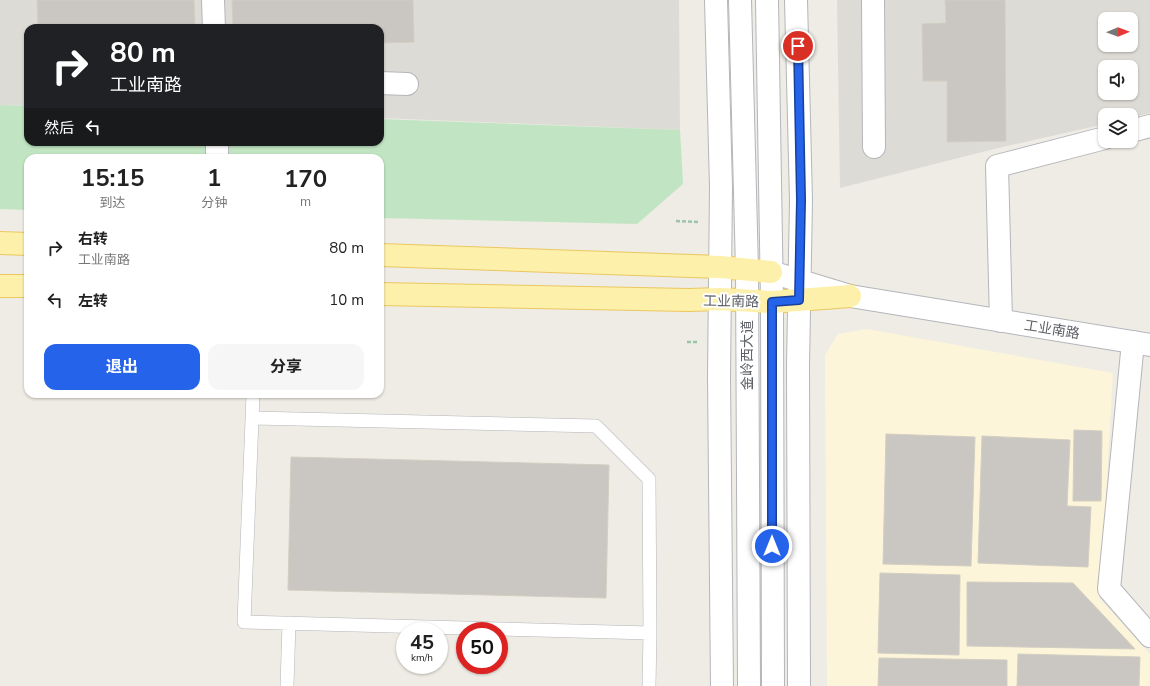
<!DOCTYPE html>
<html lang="zh">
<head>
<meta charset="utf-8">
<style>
  :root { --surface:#fff; --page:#f6f6f6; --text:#222; --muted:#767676; --accent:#2563eb }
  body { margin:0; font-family:"Nunito Sans","Noto Sans SC",sans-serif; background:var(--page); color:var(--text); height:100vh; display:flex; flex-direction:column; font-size:15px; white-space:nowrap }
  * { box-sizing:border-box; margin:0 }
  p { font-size:13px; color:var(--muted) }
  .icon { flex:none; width:22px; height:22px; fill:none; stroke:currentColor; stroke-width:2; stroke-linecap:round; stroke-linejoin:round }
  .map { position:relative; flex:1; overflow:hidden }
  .details { position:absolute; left:24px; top:154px; width:360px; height:244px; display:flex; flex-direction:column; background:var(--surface); border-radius:12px; box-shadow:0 1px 3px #0004 }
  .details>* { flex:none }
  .guide { position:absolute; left:24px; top:24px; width:360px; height:122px; border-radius:12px; box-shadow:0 1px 3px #0004; background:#202124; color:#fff; overflow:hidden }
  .needle { width:26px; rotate:89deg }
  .fabs { position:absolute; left:1098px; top:12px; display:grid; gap:8px }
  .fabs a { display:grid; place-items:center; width:40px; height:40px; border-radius:8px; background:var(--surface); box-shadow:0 1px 3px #0004; font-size:20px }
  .speed { position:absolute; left:396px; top:622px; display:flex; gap:8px; font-size:20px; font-weight:700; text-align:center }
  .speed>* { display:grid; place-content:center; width:52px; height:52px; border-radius:50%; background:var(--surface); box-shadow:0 1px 3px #0004; line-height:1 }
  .speed small { font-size:10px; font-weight:400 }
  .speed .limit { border:6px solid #d22; background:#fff; color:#111 }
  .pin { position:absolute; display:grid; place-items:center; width:34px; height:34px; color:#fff; margin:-17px; border:2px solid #fff; border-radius:50%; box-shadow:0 1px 4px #0007 }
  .me { position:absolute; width:44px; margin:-22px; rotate:0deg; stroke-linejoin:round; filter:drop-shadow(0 0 3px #0008) }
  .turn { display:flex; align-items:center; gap:14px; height:84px; padding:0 20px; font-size:18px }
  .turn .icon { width:52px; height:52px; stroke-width:2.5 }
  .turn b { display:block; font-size:28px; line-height:34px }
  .then { display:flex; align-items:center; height:38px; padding:0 20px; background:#0003; gap:8px; font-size:15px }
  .eta { display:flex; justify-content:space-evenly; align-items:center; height:68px; text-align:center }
  .eta b { font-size:24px; font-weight:700; line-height:28px }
  .button { display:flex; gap:8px; margin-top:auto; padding:8px 20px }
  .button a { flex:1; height:46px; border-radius:12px; background:var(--accent); color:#fff; font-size:16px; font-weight:700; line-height:46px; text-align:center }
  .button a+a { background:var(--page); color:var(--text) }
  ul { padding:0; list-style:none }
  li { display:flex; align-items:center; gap:12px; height:52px; padding:0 20px }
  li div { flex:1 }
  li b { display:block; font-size:15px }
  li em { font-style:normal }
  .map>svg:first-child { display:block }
</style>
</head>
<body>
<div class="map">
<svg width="1150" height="686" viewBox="0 0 1150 686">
  <rect width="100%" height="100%" fill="#eeece4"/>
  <path fill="#fcf5da" d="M 867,329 L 1113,373 L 1100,599 L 1150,654 L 1150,686 L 827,686 L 825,355 L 838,334 Z"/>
  <path fill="#dddbd6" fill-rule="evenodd" d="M 0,0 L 679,0 L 680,130 L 380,118 L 380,28 L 28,28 L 28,106 L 0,105 Z
    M 837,0 L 1150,0 L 1150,113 L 1131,118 L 1131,115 L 1105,115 L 1105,124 L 994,149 L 840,188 ZM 1105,19 L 1131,19 L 1131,45 L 1105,45 ZM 1105,67 L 1131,67 L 1131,93 L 1105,93 Z"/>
  <path fill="#c1e5c2" d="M 0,105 L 28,106 L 28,142 L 380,142 L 380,119 L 680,130 L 683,184 L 637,224 L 380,218 L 380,158 L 28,158 L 28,210 L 0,209 Z"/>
  <path fill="#cac6c1" stroke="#d2cec2" d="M 37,0 L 194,0 L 195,28 L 38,28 Z
    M 232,0 L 413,0 L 414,42 L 380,43 L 380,28 L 233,28 Z
    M 945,0 L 1005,0 L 1006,141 L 947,142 L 947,81 L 923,81 L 922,24 L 946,23 Z
    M 1074,430 L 1102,431 L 1101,501 L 1073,501 Z
    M 886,434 L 975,437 L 971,566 L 883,564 Z
    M 982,436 L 1070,440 L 1067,506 L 1091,507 L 1088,567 L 978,563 Z
    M 291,457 L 609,465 L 606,598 L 288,590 Z
    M 880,573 L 960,575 L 959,655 L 878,653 Z
    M 967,582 L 1073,583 L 1135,649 L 967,646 Z
    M 1018,654 L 1140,657 L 1139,686 L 1017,686 Z
    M 879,658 L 1007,660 L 1007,686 L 878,686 Z"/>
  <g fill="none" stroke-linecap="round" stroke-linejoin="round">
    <defs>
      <path id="service" d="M 253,394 L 244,622 L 650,633 L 649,686
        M 253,418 L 596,426 L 649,479 L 650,633
        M 287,686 L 289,623"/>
      <path id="minor" d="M 213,0 L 214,28
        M 873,0 L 874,147
        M 380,83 L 407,84
        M 1131,131 L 1150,126
        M 217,142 L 217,158
        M 1001,321 L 997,166 L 1105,138
        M 1133,342 L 1109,589 L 1150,636"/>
      <path id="tertiary" d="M 716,0 L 721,187 L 719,377 L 722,686
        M 796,0 L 801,200 L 798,365 L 799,686
        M 771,272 L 850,296"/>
      <path id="secondary" d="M 740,0 L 747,269 L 749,686
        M 767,0 L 772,302 L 773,686
        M 850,296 L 1150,345"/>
      <path id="primary" d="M 0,243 L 28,244
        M 380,255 L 720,267 L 771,272
        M 0,286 L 28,286
        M 380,294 L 689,300 L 720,299 L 772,302 L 850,296"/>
    </defs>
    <use href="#service" stroke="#b4b6ba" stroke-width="14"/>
    <use href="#minor" stroke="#b4b6ba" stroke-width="24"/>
    <use href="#tertiary" stroke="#b4b6ba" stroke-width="24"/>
    <use href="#secondary" stroke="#b3b6bb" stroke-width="24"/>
    <use href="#primary" stroke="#ecc75f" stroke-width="24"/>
    <path stroke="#9bc5a8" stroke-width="2.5" stroke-dasharray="4 2" stroke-linecap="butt" d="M 676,221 L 699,222
      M 687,342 L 698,342"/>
    <use href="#service" stroke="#fff" stroke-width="13"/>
    <use href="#minor" stroke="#fff" stroke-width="22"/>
    <use href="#tertiary" stroke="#fff" stroke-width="22"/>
    <use href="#secondary" stroke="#fff" stroke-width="22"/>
    <use href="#primary" stroke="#fcf0ab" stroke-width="22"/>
  </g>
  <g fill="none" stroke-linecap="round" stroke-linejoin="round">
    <defs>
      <path id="route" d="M 772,546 L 772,302 L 799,300 L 801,200 L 798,46"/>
    </defs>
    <use href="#route" stroke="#184099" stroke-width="10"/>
    <use href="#route" stroke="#2563eb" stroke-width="7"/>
  </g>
  <g text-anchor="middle" stroke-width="4" stroke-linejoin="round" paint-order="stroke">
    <g font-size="14" fill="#5c5f64" stroke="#fff">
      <text transform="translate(731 301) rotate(1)" y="5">工业南路</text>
      <text transform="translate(1052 329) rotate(9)" y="5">工业南路</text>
      <text transform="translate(747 355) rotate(-90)" y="5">金岭西大道</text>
    </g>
  </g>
</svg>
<div class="fabs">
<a><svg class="needle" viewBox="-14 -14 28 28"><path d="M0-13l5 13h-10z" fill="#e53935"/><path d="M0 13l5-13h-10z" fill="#767676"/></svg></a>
<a><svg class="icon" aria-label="sound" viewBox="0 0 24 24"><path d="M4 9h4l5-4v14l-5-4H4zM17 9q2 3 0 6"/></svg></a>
<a><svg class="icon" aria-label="layers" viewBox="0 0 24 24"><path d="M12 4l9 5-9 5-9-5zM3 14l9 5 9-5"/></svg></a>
</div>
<div class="speed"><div>45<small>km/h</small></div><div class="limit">50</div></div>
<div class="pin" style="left:798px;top:46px;background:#d93025"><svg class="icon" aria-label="arrive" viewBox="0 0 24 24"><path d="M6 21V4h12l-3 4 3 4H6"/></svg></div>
<svg class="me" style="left:772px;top:546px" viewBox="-20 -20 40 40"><circle r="17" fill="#2563eb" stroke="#fff" stroke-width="3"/><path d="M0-11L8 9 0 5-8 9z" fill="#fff"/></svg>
<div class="guide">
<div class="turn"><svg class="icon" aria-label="right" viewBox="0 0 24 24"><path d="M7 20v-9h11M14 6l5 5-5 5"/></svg><div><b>80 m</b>工业南路</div></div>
<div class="then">然后<svg class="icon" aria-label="left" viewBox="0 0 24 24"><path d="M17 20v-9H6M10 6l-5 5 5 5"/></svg></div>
</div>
<section class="details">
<div class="eta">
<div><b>15:15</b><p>到达</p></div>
<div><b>1</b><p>分钟</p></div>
<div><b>170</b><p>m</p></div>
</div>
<ul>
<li><svg class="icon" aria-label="right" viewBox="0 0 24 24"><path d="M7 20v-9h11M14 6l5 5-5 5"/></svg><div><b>右转</b><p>工业南路</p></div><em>80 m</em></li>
<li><svg class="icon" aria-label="left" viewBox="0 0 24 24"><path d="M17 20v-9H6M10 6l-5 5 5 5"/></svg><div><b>左转</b></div><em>10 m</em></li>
</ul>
<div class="button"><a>退出</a><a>分享</a></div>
</section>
</div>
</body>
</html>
